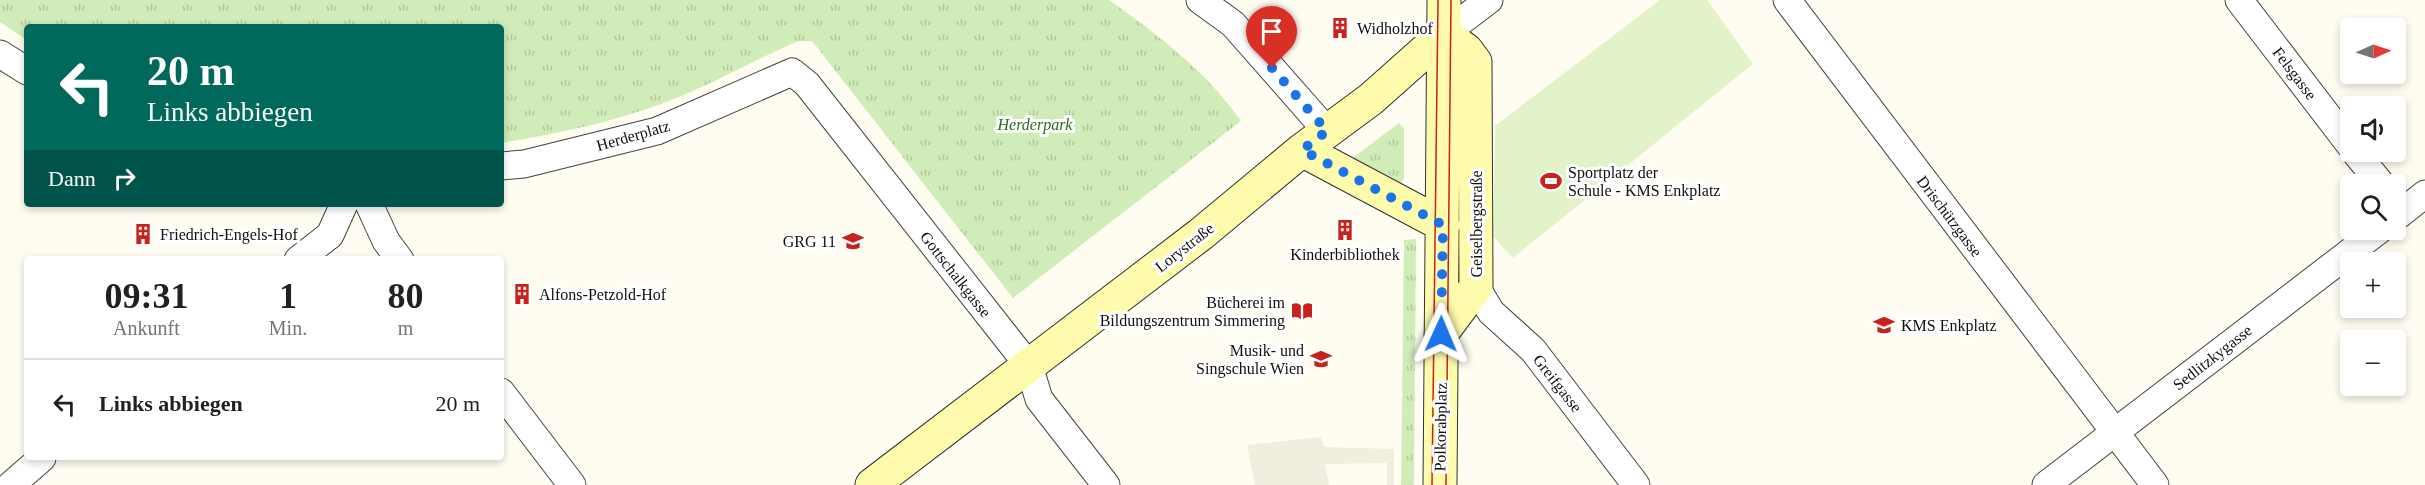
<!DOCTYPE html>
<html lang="de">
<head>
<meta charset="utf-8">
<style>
  :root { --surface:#fff; --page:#f6f6f6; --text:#202124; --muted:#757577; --line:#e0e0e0 }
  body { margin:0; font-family:"Times New Roman",serif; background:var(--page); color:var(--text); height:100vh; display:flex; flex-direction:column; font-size:22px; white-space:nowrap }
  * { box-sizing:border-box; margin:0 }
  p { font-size:20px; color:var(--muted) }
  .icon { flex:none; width:33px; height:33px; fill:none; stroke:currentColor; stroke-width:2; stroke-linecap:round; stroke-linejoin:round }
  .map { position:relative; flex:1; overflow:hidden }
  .panel { position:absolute; left:24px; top:256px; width:480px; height:204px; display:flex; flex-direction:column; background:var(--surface); border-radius:6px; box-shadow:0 3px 9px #0003 }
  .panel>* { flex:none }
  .guide { position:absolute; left:24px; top:24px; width:480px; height:183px; border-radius:6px; box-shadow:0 3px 9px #0003; background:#00695c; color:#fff; overflow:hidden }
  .needle { width:39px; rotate:87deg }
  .tools { position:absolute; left:2340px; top:18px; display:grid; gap:12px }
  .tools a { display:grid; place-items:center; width:66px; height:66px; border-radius:6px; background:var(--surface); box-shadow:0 3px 9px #0003; font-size:30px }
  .pin { position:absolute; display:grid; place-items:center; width:51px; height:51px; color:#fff; margin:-62px -26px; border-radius:50% 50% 50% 0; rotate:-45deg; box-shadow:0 0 6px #0007 }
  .pin .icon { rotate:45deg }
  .me { position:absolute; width:66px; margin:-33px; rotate:1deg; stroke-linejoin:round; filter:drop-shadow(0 0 4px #0008) }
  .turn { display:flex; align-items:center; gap:21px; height:126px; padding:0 24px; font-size:27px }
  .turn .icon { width:78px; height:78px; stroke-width:2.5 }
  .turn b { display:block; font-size:42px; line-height:51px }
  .then { display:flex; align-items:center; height:57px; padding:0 24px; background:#0003; gap:12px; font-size:22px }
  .eta { display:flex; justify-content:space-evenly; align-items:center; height:102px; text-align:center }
  .eta b { font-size:36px; font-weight:800; line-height:42px }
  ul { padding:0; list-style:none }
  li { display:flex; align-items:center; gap:18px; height:90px; padding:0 24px; border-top:2px solid var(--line) }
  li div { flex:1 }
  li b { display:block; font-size:22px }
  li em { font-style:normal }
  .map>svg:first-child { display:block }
</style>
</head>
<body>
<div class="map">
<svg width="2425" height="485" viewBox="0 0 2425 485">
  <defs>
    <pattern id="grass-tufts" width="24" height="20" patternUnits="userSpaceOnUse" patternTransform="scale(1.5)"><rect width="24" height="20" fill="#d0ecb8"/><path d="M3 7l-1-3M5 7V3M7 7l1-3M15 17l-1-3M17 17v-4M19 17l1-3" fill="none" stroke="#b1c99d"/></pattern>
  </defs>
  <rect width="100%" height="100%" fill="#fffdf1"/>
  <path fill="url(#grass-tufts)" d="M 0,0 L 1109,0 C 1157,34 1207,72 1241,121 L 1013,298 L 812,41 L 798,41 C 752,61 708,87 661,104 C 609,123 555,134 501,143 L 501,27 L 27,27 L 27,40 L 0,22 Z
    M 1399,123 L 1404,129 L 1404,178 L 1399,186 L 1350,160 Z
    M 1416,239 L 1414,485 L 1401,485 L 1404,240 Z"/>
  <path fill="#e2f3ca" d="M 1660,0 L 1707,0 L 1753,64 L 1513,258 L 1493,236 L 1495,126 Z"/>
  <path fill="#f1eddf" d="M 1321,437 L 1324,447 L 1394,449 L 1394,485 L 1387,485 L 1387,463 L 1325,464 L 1329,485 L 1255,485 L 1247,445 Z"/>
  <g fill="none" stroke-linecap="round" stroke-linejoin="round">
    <defs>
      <path id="street" d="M 1200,0 L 1233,24 L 1327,131
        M 1787,0 L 2155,485
        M 2239,0 L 2350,145
        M 1444,34 L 1489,0
        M 0,54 L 27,71
        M 2355,152 L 2381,184
        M 501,166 L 524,164 L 657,131 L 792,72 L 807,84 L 1029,366 L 1039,399 L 1106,485
        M 369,204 L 386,241 L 400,260
        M 2396,217 L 2425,194
        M 298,260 L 330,235 L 344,204
        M 1476,287 L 1491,312 L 1533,350 L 1636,485
        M 501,392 L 572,485
        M 11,485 L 42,458
        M 2046,485 L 2379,230"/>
      <path id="secondary" d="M 1302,150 L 1443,225
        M 1441,334 L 1476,287 L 1475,62 L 1466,50 L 1444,34
        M 872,485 L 1201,234 L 1302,150 L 1371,99 L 1444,34
        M 1440,485 L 1444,0"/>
    </defs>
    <use href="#street" stroke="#424242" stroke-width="29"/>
    <use href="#secondary" stroke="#313131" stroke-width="35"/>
    <use href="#street" stroke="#fff" stroke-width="27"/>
    <use href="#secondary" stroke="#fffbac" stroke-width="33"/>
    <path stroke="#c8221e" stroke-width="1.5" d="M 1432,485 L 1438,0
      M 1446,485 L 1451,0"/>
  </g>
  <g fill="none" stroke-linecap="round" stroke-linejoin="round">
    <path stroke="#1a73e8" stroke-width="10" stroke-dasharray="0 18" d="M 1272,68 L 1327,131 L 1302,150 L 1443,225 L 1441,334"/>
  </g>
  <defs>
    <symbol id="building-bare" viewBox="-9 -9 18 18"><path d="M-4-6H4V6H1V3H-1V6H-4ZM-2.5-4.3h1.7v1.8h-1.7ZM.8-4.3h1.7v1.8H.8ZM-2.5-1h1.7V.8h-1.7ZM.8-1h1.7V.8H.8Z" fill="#c8221e" stroke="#fff" stroke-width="2.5" paint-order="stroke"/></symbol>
    <symbol id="stadium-bare" viewBox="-9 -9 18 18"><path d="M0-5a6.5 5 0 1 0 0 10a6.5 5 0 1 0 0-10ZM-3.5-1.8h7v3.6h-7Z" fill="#c8221e" stroke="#fff" stroke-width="2.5" paint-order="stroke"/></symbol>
    <symbol id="school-bare" viewBox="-9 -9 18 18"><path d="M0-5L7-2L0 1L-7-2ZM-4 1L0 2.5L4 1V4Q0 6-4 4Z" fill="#c8221e" stroke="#fff" stroke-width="2.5" paint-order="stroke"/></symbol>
    <symbol id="library-bare" viewBox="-9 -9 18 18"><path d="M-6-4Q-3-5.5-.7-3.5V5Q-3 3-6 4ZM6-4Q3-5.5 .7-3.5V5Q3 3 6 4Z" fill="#c8221e" stroke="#fff" stroke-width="2.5" paint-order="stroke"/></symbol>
  </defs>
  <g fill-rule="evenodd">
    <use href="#building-bare" x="1325" y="13" width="30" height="30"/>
    <use href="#stadium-bare" x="1536" y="166" width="30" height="30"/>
    <use href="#building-bare" x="1330" y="215" width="30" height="30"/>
    <use href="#building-bare" x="128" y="219" width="30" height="30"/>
    <use href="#school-bare" x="838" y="226" width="30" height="30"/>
    <use href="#building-bare" x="507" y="279" width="30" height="30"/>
    <use href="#library-bare" x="1287" y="296" width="30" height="30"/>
    <use href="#school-bare" x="1869" y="310" width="30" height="30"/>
    <use href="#school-bare" x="1306" y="344" width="30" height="30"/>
  </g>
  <g text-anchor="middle" stroke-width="6" stroke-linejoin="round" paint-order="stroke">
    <g font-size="16" fill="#0f0f0f" stroke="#fff" text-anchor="start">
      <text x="1357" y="34">Widholzhof</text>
      <text x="1568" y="178">Sportplatz der<tspan x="1568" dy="18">Schule - KMS Enkplatz</tspan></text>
      <text x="160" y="240">Friedrich-Engels-Hof</text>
      <text x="836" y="247" text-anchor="end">GRG 11</text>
      <text x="1345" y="260" text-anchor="middle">Kinderbibliothek</text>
      <text x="539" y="300">Alfons-Petzold-Hof</text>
      <text x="1285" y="308" text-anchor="end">Bücherei im<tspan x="1285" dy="18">Bildungszentrum Simmering</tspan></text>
      <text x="1901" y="331">KMS Enkplatz</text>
      <text x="1304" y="356" text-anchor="end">Musik- und<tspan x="1304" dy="18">Singschule Wien</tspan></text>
    </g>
    <g font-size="16" fill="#0f0f0f" stroke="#fff">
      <text transform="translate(2295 73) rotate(53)" y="6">Felsgasse</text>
      <text transform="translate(633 135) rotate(-16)" y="6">Herderplatz</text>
      <text transform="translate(1950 216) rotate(53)" y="6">Drischützgasse</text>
      <text transform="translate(1476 224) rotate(-90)" y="6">Geiselbergstraße</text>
      <text transform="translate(1184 247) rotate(-38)" y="6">Lorystraße</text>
      <text transform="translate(956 274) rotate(52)" y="6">Gottschalkgasse</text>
      <text transform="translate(2212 357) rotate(-38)" y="6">Sedlitzkygasse</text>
      <text transform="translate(1558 383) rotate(52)" y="6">Greifgasse</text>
      <text transform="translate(1440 427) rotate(-89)" y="6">Polkorabplatz</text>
    </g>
    <g font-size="16" font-style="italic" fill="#266c1b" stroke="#fff">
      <text x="1035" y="130">Herderpark</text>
    </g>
  </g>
</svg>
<div class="tools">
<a><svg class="needle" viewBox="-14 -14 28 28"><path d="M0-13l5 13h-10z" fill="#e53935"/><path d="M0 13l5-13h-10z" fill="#757577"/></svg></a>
<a><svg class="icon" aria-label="sound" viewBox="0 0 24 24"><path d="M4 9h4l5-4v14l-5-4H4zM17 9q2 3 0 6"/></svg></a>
<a><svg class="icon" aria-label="search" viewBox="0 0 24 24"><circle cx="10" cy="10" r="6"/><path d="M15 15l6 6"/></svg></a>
<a>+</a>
<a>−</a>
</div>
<div class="pin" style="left:1272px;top:68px;background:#d93025"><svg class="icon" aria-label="arrive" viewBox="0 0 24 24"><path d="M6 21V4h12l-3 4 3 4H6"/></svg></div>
<svg class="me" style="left:1441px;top:334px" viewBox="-20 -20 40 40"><path d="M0-17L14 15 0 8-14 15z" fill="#1a73e8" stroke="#fff" stroke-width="4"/></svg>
<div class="guide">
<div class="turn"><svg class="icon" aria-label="left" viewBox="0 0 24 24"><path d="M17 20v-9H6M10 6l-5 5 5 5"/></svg><div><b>20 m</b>Links abbiegen</div></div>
<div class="then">Dann<svg class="icon" aria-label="right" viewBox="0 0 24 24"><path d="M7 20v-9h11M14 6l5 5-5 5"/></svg></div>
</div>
<section class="panel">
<div class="eta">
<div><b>09:31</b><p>Ankunft</p></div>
<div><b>1</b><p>Min.</p></div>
<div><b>80</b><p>m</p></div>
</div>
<ul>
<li><svg class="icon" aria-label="left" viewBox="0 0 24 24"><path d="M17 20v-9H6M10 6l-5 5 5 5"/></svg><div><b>Links abbiegen</b></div><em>20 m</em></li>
</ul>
</section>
</div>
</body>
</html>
